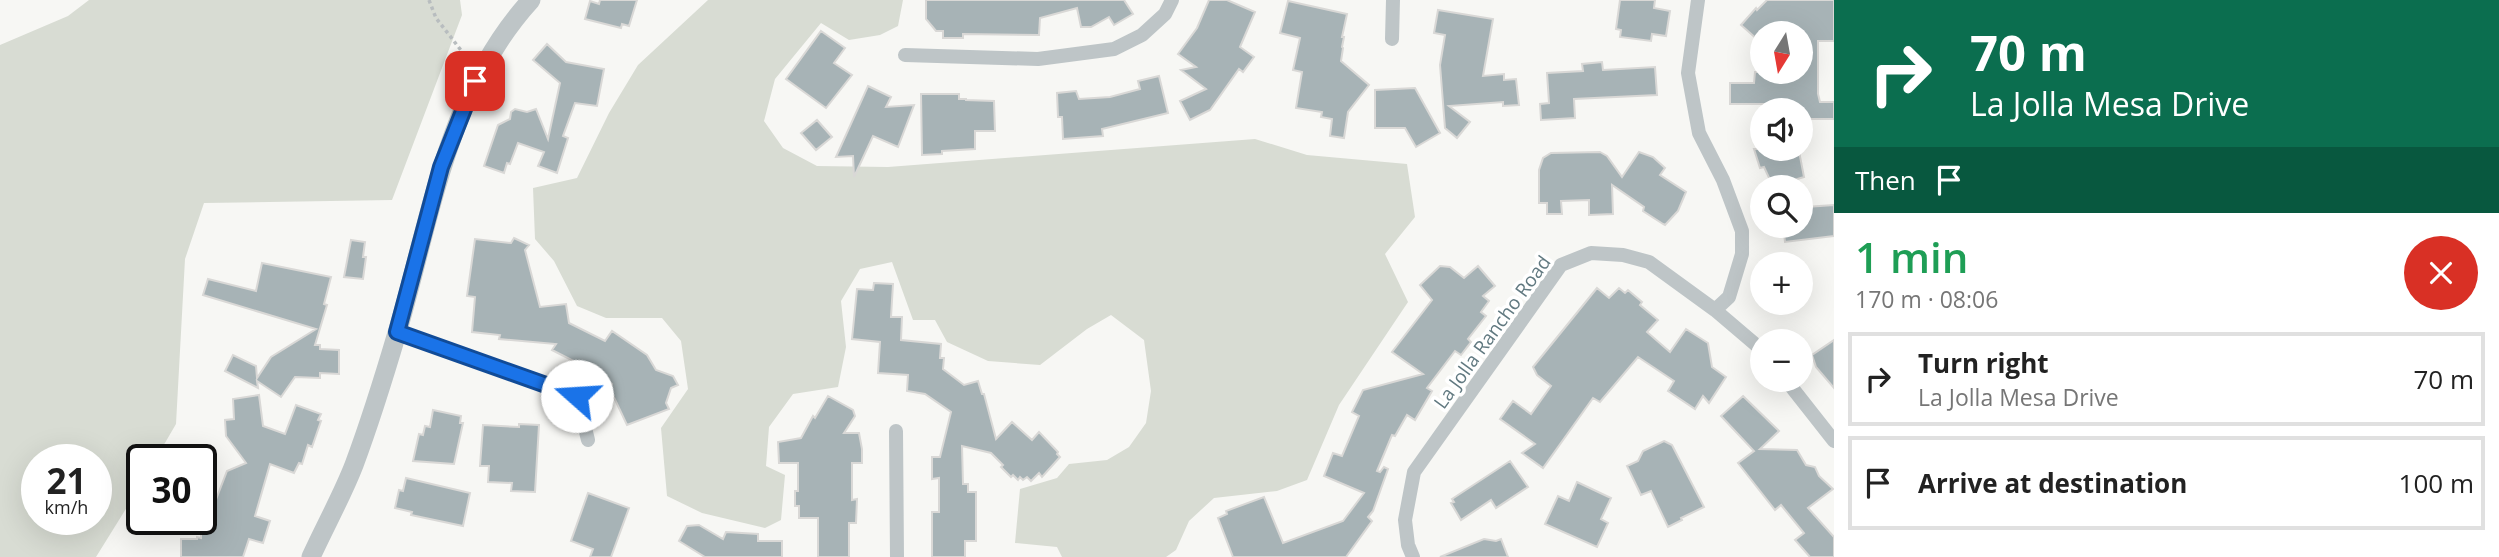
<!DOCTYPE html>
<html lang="en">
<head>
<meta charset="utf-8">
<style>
  :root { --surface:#fff; --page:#f2f2f2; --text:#222; --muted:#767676; --line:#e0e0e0 }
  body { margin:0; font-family:"Open Sans",sans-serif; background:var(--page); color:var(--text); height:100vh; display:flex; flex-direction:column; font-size:26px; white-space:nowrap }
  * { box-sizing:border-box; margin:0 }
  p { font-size:23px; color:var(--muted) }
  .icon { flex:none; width:38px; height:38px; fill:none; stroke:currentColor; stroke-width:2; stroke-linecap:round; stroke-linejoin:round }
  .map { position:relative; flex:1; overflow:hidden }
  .sheet { display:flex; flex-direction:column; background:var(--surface); width:665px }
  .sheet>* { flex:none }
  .top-card { background:#0b6e4f; color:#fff; overflow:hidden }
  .needle { width:46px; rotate:191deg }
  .controls { position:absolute; left:1750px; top:21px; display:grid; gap:14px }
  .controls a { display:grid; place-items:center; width:63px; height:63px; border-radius:50%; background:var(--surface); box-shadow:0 7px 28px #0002; font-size:35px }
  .speed { position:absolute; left:21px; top:444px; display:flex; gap:14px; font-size:35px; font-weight:700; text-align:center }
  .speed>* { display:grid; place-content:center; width:91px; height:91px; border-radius:50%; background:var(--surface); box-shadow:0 7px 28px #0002; line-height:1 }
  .speed small { font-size:18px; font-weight:400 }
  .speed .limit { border:4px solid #111; border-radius:10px; background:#fff; color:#111 }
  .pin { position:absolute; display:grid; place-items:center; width:60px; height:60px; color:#fff; margin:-30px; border-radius:14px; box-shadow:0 4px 10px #0006 }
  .me { position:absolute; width:77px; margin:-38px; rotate:289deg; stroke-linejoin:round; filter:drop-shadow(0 0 5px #0008) }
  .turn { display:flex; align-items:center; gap:24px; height:147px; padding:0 21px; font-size:32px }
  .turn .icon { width:91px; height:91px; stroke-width:2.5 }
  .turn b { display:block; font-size:49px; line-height:60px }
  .then { display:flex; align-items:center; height:66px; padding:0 21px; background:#0003; gap:14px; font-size:26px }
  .round { display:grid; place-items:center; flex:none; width:74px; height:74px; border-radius:37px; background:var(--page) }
  .overview { display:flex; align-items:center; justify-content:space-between; height:119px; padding:0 21px }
  h1 { font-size:42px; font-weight:600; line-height:52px; color:#1e9e55 }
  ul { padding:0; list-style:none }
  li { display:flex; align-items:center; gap:21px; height:94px; margin:0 14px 10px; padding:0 7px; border:4px solid var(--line); border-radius:0px }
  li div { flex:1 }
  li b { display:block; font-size:26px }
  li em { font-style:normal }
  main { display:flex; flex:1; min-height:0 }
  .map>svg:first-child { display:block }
</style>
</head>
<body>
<main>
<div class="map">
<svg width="1834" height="557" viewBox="0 0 1834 557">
  <rect width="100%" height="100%" fill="#f7f7f4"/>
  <path fill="#d8dcd3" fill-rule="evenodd" d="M 89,0 L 460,0 L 462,15 L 392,200 L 204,203 L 185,259 L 176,424 L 155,460 L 142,460 L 142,483 L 96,557 L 0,557 L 0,45 L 68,16 ZM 37,460 L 96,460 L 96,520 L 37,520 Z
    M 708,0 L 903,0 L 898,26 L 880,35 L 849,40 L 821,23 L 775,79 L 764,121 L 783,148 L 817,166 L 888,167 L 1255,139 L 1307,155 L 1407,164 L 1415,217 L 1385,254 L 1408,302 L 1339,405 L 1307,480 L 1277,491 L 1214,498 L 1189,521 L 1176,550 L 1166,557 L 1062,557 L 1057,547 L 1015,543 L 1020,489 L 1057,478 L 1069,464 L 1107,460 L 1129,447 L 1146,423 L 1151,391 L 1144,340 L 1111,315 L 1087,329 L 1040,365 L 988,361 L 947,342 L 935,320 L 913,320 L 892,262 L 860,269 L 841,301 L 846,347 L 838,387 L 793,394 L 769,427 L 766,466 L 785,475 L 781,520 L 765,528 L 702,513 L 667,496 L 661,428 L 688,389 L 681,341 L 662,318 L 606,318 L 577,306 L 554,261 L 535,239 L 533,188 L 577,178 L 609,113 L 638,65 Z"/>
  <path fill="#a7b3b6" stroke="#d9d8d6" stroke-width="2" d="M 600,0 L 637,0 L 629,26 L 622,24 L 621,28 L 585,19 L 590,1 L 599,4 Z
    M 926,0 L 1124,0 L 1133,14 L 1114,25 L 1109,17 L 1091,27 L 1081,27 L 1077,8 L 1040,18 L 1039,35 L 963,34 L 963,38 L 943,38 L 943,31 L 936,31 L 926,19 Z
    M 1209,0 L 1227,0 L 1255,12 L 1240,47 L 1254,57 L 1243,72 L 1239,69 L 1210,110 L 1190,120 L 1180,101 L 1206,89 L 1181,70 L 1196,67 L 1178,54 L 1197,28 Z
    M 1620,0 L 1655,0 L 1654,8 L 1670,11 L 1666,36 L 1652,34 L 1651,41 L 1620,37 L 1621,30 L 1616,29 Z
    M 1767,0 L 1834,0 L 1834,41 L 1818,41 L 1818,94 L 1820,102 L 1834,102 L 1834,119 L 1801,119 L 1801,110 L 1797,110 L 1797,104 L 1730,104 L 1730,83 L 1754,83 L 1755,72 L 1801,72 L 1801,33 L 1794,33 L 1793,26 L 1768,27 L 1758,40 L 1741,25 L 1756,8 L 1757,10 Z
    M 1288,1 L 1347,14 L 1342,37 L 1344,37 L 1342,47 L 1343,48 L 1341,61 L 1369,85 L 1348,112 L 1344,138 L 1330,136 L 1332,119 L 1321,117 L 1322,112 L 1296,108 L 1302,72 L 1293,70 L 1300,38 L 1280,33 Z
    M 1438,10 L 1493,19 L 1483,76 L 1504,74 L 1504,80 L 1516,79 L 1519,105 L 1503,106 L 1503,102 L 1449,106 L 1470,122 L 1457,138 L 1445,128 L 1440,65 L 1445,35 L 1434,33 Z
    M 821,31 L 845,48 L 834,63 L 852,75 L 826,108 L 786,79 Z
    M 547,44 L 566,62 L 604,69 L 597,106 L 575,103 L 563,136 L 568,138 L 557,173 L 538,166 L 544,152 L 518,143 L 510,164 L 507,163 L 504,173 L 484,166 L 498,125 L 510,119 L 511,112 L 515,109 L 527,112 L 536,109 L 548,139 L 560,83 L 533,60 Z
    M 1602,62 L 1603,70 L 1655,67 L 1657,95 L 1574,99 L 1575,118 L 1541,120 L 1540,104 L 1549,103 L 1547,73 L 1583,71 L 1582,64 Z
    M 1159,76 L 1168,113 L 1102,129 L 1103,136 L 1063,139 L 1062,117 L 1058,117 L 1057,93 L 1076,91 L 1079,99 L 1110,97 L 1140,89 L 1138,81 Z
    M 868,86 L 891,97 L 886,107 L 914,105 L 898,147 L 873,136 L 854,177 L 853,156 L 836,157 Z
    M 1415,88 L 1440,133 L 1416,147 L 1405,128 L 1375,128 L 1375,90 Z
    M 921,94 L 959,94 L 959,99 L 966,99 L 966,100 L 994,101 L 995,131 L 975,131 L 975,149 L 942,151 L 942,154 L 922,155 Z
    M 817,120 L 832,137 L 816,150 L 801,133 Z
    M 1754,149 L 1791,149 L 1792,152 L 1799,151 L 1804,177 L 1777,185 L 1776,181 L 1771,182 L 1764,167 L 1760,168 Z
    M 1600,152 L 1607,156 L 1622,177 L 1639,152 L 1653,157 L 1665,168 L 1660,175 L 1686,192 L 1678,211 L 1665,225 L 1663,224 L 1643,211 L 1644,207 L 1612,185 L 1613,214 L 1589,215 L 1589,200 L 1561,201 L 1562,214 L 1547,214 L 1547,203 L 1539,203 L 1539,170 L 1543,158 L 1551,153 Z
    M 1834,205 L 1834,236 L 1785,242 L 1783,226 L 1801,226 L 1801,210 L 1807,210 L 1806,207 Z
    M 514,238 L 529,245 L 525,250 L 540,307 L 566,304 L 569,323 L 605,341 L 612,331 L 647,355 L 656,370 L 673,376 L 678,385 L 671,388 L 666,403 L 669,409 L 627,425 L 610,389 L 612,384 L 590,367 L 589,369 L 552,350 L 556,344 L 499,339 L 500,335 L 472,332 L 475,297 L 467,296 L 475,239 L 511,243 Z
    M 351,240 L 365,242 L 363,257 L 366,257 L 363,279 L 344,277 Z
    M 262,263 L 331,277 L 324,304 L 327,305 L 315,345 L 320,345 L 320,349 L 339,350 L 339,374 L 320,373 L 320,378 L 295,377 L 281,397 L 257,381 L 258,388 L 225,371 L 233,355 L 256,366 L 257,378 L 271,357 L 316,329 L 203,295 L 208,279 L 256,291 Z
    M 1440,266 L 1450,267 L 1464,278 L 1478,266 L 1495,286 L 1483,296 L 1489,301 L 1481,312 L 1486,316 L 1468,339 L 1471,342 L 1461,355 L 1455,351 L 1427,388 L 1432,391 L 1415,420 L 1407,415 L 1395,436 L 1392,435 L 1377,471 L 1380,472 L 1384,467 L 1388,469 L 1373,511 L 1368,517 L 1372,521 L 1346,557 L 1233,557 L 1218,518 L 1227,514 L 1226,511 L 1264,497 L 1283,543 L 1343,521 L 1364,493 L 1324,476 L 1333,453 L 1342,456 L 1359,416 L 1352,412 L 1363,390 L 1423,374 L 1392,352 L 1432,300 L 1420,285 Z
    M 874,283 L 893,284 L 891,317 L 902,317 L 901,340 L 941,344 L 940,358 L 944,358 L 943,369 L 964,385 L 978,381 L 982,394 L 984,394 L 996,439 L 1012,422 L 1032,440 L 1039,432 L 1058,452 L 1057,454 L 1060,457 L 1042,477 L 1039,473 L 1031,481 L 1027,477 L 1023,480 L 1020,477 L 1018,480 L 1013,475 L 1011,477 L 1001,467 L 1003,465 L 991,453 L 962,446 L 963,484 L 968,484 L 968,492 L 976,492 L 976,541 L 965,541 L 965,557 L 932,557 L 932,512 L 939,512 L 939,478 L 932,479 L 932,457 L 940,457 L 951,412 L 925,394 L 907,391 L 908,375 L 878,373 L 880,342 L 852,339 L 857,289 L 873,290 Z
    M 1597,288 L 1609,298 L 1619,288 L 1625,293 L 1628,290 L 1642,302 L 1640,305 L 1658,320 L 1647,332 L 1670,352 L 1686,329 L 1708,343 L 1712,367 L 1726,377 L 1709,403 L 1703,396 L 1695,409 L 1668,391 L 1674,381 L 1638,357 L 1600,402 L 1593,398 L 1543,468 L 1522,453 L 1535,444 L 1500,419 L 1513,401 L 1531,414 L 1551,386 L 1537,375 L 1533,367 Z
    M 1834,340 L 1834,388 L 1816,367 L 1812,355 Z
    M 259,395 L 263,426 L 285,434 L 296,405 L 321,414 L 318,420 L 321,421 L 312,447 L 308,445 L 302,464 L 299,463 L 294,473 L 270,464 L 255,516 L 270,521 L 263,543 L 249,539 L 243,557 L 181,557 L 181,539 L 197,539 L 197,537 L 201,538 L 201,498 L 215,502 L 227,471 L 246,463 L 226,436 L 225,420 L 234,419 L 233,399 Z
    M 828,396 L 853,410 L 855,416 L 844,433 L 859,433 L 862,449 L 862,463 L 852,463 L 852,500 L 857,499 L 856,523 L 849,523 L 849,557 L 818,557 L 818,518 L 799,518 L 799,506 L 795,506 L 795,491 L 798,491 L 798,463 L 779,463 L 778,442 L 801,438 L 813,416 L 815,418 Z
    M 1743,396 L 1779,431 L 1760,449 L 1797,450 L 1806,465 L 1815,467 L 1819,476 L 1833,489 L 1808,508 L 1834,537 L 1834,557 L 1810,557 L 1795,540 L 1804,533 L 1781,505 L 1775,510 L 1738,463 L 1754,451 L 1721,416 Z
    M 433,410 L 461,416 L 460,423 L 463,423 L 454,464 L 413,461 L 419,434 L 423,435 L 425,426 L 430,427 Z
    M 519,424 L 539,425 L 535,492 L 511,491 L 512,483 L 488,482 L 489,466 L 480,466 L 483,425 L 519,427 Z
    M 1664,441 L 1672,445 L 1704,507 L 1681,518 L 1682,520 L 1668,527 L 1651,491 L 1641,495 L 1627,466 L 1638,461 L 1643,451 Z
    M 1510,461 L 1528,487 L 1496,508 L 1491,500 L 1461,520 L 1451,503 L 1454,502 L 1452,499 Z
    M 406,478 L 470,493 L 463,526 L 411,515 L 412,512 L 395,508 L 399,490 L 403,491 Z
    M 1577,482 L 1611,498 L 1601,519 L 1608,523 L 1597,547 L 1545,524 L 1558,496 L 1569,501 Z
    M 588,493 L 629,508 L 611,557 L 590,557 L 593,549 L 571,541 Z
    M 699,525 L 723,539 L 726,532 L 758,534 L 758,541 L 782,541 L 782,557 L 705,557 L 679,541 L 687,526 Z
    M 1484,539 L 1496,541 L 1501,539 L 1508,557 L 1440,557 Z"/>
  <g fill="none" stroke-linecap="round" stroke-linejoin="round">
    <path stroke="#b8bdbf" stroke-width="3.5" stroke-dasharray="3.5 3.5" stroke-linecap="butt" d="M 429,0 L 436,18 L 467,58"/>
    <path stroke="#bec5c7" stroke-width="14" d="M 1698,0 L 1688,73 L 1699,133 L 1723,180 L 1742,231 L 1742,254 L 1729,297 L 1715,310
      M 1392,39 L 1393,0
      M 905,55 L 1038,59 L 1114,49 L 1142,35 L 1165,14 L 1172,0
      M 397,332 L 577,396 L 588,440
      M 1786,380 L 1834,441
      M 896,431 L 897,557
      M 1413,557 L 1408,545 L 1405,520 L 1414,472 L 1561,265 L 1591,253 L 1623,255 L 1649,262 L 1715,310 L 1762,350"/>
    <path stroke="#bec5c7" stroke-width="19" d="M 311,557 C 325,526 342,496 354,465 C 370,422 384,377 397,333 C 431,218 447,92 531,0"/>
  </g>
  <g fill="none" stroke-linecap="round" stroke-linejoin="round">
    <defs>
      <path id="route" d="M 475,81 L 441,167 L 397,332 L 577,396"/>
    </defs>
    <use href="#route" stroke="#114b97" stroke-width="18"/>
    <use href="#route" stroke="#1a73e8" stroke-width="12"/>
  </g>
  <g text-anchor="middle" stroke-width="7" stroke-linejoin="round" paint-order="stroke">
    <g font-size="19" fill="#617980" stroke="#fff">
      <text transform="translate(1492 332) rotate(-54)" y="7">La Jolla Rancho Road</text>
    </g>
  </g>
</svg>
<div class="controls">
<a><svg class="needle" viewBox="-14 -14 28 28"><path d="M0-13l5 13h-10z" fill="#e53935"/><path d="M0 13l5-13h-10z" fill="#767676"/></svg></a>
<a><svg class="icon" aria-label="sound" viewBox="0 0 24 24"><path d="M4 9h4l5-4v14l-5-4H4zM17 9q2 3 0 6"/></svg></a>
<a><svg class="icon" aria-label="search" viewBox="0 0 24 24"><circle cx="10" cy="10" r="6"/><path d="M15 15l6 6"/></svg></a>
<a>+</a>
<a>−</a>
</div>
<div class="speed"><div>21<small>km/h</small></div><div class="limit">30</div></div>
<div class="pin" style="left:475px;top:81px;background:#d93025"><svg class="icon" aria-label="arrive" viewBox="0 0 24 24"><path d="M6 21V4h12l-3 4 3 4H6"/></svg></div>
<svg class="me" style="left:577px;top:396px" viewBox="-20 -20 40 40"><circle r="19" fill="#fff"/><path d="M0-13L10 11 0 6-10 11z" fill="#1a73e8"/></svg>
</div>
<section class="sheet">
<div class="top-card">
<div class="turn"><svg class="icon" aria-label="right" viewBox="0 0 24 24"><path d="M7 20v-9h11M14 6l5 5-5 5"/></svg><div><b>70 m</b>La Jolla Mesa Drive</div></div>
<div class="then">Then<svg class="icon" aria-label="arrive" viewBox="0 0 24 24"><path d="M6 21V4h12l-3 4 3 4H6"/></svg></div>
</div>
<div class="overview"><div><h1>1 min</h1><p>170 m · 08:06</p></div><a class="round" style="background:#d93025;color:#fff"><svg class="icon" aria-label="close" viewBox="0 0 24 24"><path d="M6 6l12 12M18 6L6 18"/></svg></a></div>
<ul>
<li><svg class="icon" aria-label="right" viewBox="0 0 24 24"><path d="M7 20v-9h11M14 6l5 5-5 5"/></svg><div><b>Turn right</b><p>La Jolla Mesa Drive</p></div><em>70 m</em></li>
<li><svg class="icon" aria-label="arrive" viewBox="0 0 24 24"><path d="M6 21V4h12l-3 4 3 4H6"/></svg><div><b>Arrive at destination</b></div><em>100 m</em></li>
</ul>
</section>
</main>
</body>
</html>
